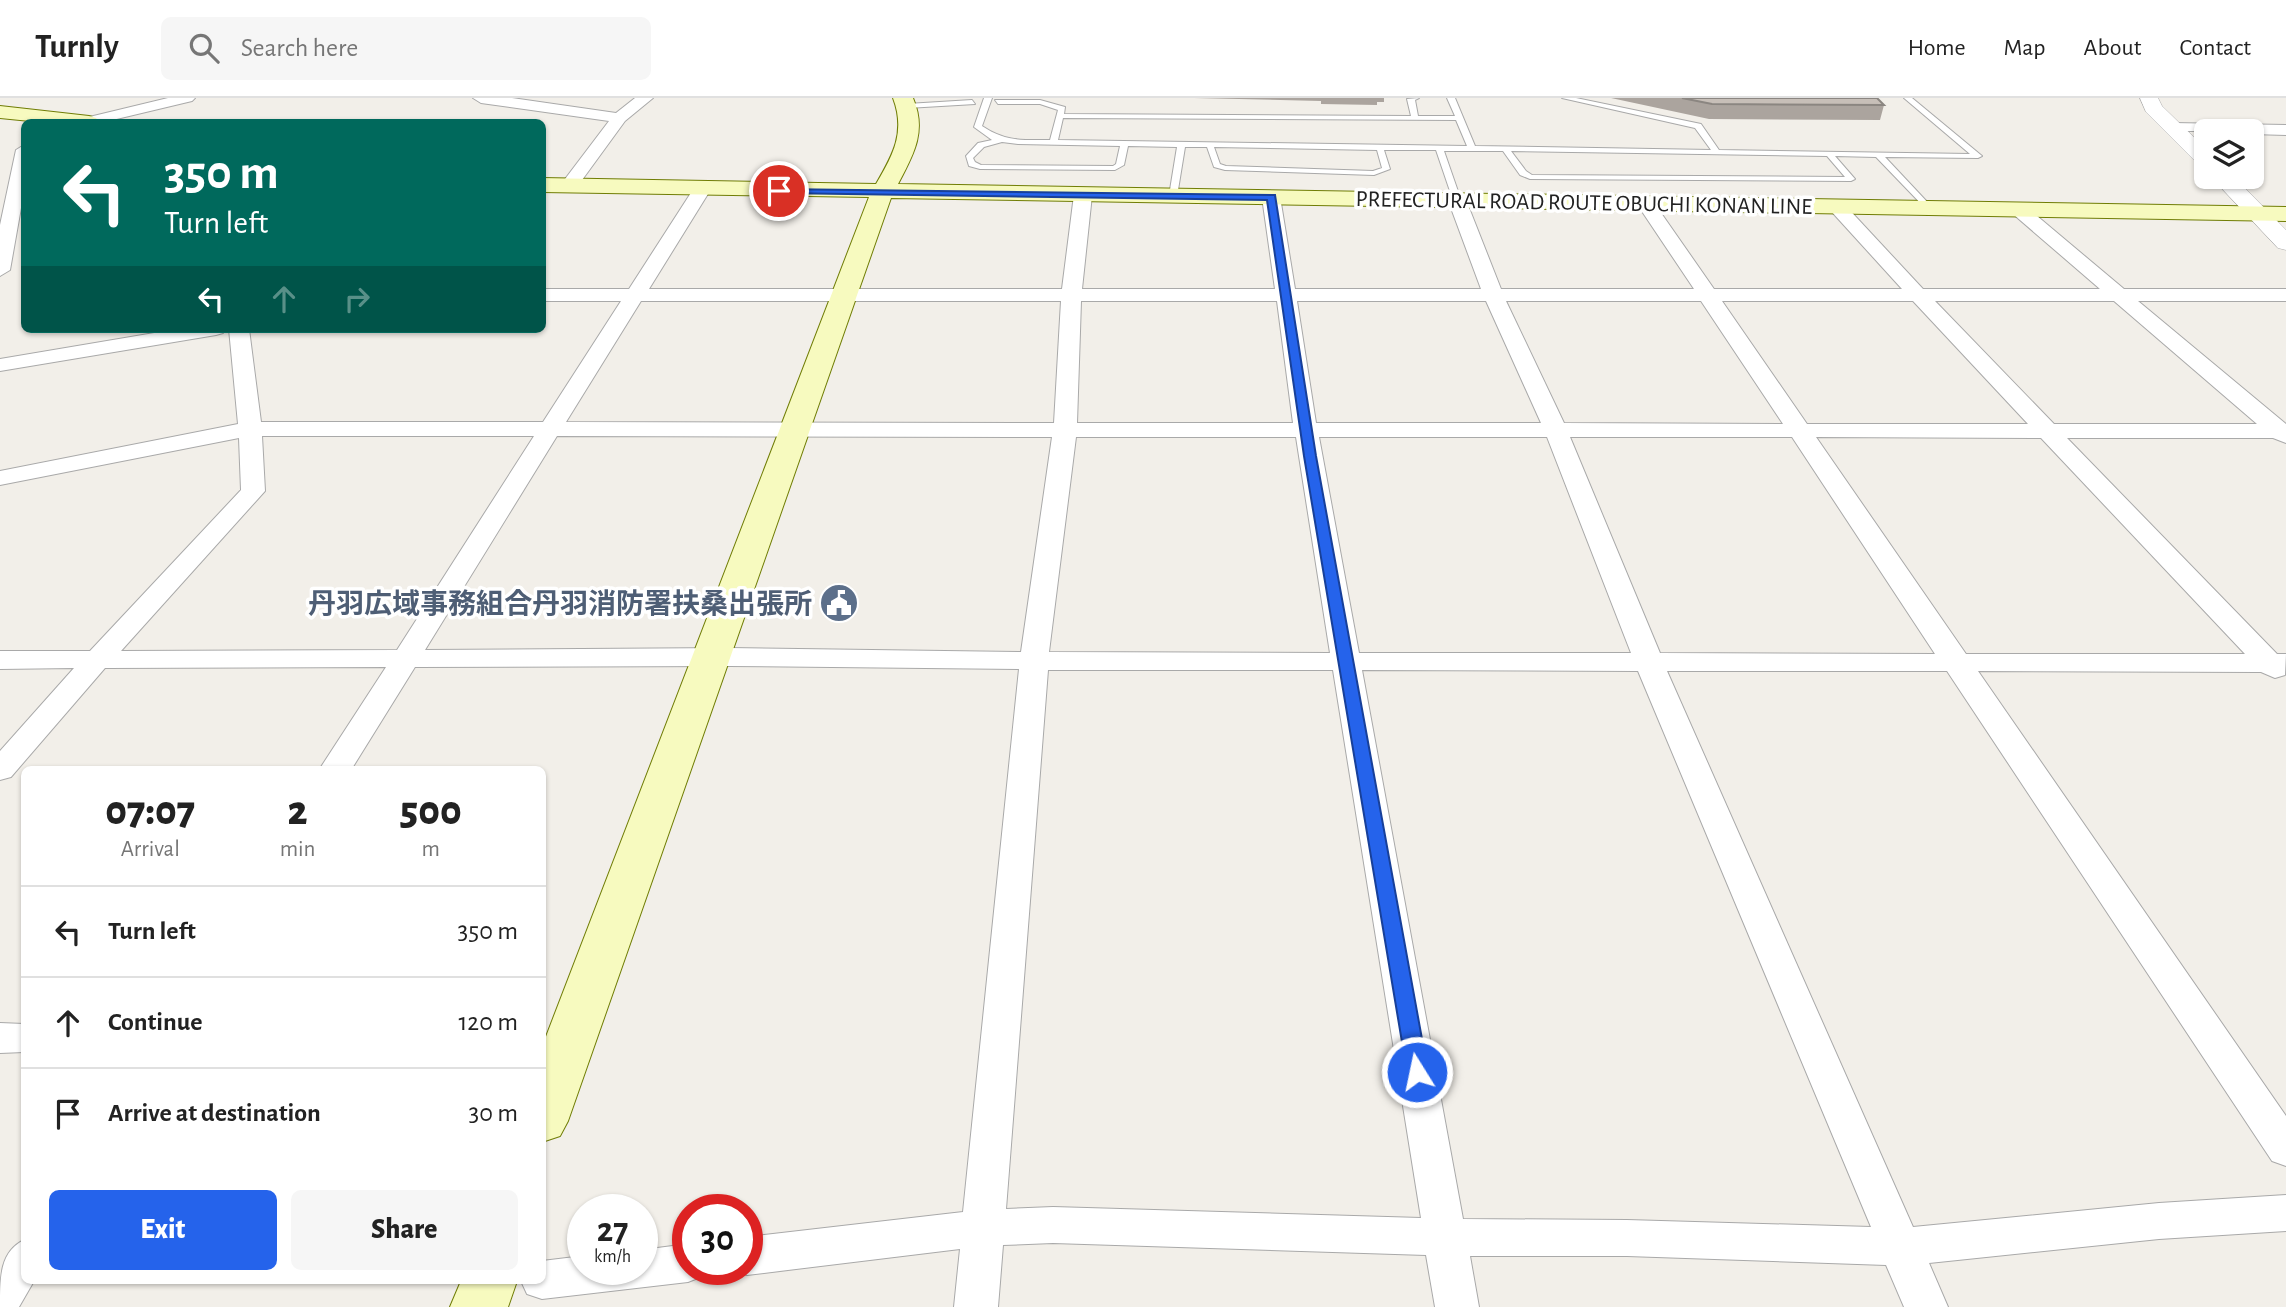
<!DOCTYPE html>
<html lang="en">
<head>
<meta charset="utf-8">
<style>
  :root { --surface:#fff; --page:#f6f6f6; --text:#222; --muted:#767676; --line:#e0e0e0; --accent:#2563eb }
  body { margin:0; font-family:"Alegreya Sans","Noto Sans JP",sans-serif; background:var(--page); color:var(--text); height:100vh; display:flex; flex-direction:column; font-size:26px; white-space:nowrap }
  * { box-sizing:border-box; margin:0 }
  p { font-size:23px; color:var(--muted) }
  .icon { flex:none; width:38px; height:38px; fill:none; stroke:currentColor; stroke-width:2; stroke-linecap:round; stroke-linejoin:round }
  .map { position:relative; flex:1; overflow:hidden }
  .panel { position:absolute; left:21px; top:668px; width:525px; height:518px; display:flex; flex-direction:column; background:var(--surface); border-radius:10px; box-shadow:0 2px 5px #0004 }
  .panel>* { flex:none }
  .top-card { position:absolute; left:21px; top:21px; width:525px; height:214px; border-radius:10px; box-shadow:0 2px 5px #0004; background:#00695c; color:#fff; overflow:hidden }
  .tools { position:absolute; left:2194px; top:21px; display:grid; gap:14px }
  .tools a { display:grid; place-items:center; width:70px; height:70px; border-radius:10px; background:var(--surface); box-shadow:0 2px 5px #0004; font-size:35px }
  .speed { position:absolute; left:567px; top:1096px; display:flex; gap:14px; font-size:35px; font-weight:700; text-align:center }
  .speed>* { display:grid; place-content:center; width:91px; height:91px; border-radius:50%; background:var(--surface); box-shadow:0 2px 5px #0004; line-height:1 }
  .speed small { font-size:18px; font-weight:400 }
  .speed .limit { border:10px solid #d22; background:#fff; color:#111 }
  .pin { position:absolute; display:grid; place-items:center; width:60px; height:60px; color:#fff; margin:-30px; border:4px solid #fff; border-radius:50%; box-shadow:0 2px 7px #0007 }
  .me { position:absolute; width:77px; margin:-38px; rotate:350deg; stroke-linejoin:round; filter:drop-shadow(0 0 5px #0008) }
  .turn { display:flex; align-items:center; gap:24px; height:147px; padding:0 28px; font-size:32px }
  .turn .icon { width:91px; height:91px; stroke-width:2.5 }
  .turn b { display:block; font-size:49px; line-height:60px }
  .lanes { display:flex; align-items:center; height:66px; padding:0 28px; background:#0003; justify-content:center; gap:35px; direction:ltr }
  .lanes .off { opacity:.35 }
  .eta { display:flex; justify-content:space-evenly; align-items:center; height:119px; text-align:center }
  .eta b { font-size:42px; font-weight:800; line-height:49px }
  .cta { display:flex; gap:14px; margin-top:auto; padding:14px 28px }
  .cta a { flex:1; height:80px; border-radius:10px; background:var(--accent); color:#fff; font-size:28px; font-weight:800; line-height:80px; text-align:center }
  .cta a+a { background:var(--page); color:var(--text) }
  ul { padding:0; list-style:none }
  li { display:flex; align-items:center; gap:21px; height:91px; padding:0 28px; border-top:2px solid var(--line) }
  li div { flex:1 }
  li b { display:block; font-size:26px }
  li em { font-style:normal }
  header { display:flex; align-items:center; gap:42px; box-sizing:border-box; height:98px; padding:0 35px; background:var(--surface); border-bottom:2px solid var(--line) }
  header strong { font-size:33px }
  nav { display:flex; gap:38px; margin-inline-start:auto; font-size:24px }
  .search { width:490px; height:63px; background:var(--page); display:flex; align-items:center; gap:18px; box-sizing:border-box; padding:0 24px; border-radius:10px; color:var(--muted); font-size:26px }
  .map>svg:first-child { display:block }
</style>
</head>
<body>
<header>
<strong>Turnly</strong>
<div class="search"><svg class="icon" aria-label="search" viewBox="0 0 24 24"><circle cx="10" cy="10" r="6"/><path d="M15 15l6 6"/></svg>Search here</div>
<nav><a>Home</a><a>Map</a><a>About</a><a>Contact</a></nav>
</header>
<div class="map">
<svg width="2286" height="1209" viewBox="0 0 2286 1209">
  <rect width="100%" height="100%" fill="#f2efe9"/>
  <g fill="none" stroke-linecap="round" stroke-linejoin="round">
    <defs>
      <path id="service" d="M 984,0 L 992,0 L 982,28 C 1006,44 1022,42 1050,42 L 1058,12 L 1040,6 L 998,6 L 995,2 L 1040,2 L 1065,9 L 1064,16 L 1411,18 L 1407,1 L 1419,0 L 1415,2 L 1418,18 L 1455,18 L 1447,0 L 1455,0 L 1475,48 L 1711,52 L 1695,30 L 1562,0 L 1576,0 L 1701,26 L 1719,52 L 1970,56 L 1904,0 L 1912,0 L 1982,58 L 1978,60 L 1885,59 L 1931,108 L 1931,112 L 1928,113 L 1876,59 L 1835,58 L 1855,81 L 1851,83 L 1530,81 L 1520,77 L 1503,53 L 1444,53 L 1461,102 L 1457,104 L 1453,102 L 1436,52 L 1384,52 L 1390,71 L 1374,77 L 1225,72 L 1214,69 L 1207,49 L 1185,49 L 1177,98 L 1173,100 L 1169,98 L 1177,49 L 1128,48 L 1124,67 L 1115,72 L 980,71 L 969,68 L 966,58 L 978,45 L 992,42 L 974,29 ZM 1063,20 L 1456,22 L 1467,48 L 1058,42 ZM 1002,44 L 1018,46 L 1120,48 L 1116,66 L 1113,68 L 981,67 L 975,64 L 973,60 L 984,49 ZM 1214,49 L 1377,52 L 1382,70 L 1373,73 L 1226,68 L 1220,66 ZM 1511,53 L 1827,58 L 1845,79 L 1532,77 L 1526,73 Z
        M 972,2 L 975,6 L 907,10 L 903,8 L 907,6 Z"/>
      <path id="minor" d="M 168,0 L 195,0 L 192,3 L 104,24 L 79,24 L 81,21 Z
        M 473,0 L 512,0 L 616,15 L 635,0 L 653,0 L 625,23 L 574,93 L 568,94 L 559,89 L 609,23 L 481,5 Z
        M 2173,25 L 2286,27 L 2286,37 L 2252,36 L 2252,33 L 2167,33 L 2165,30 Z
        M 24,47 L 24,93 L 10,172 L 0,178 L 0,127 L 16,52 Z
        M 702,86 L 711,91 L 649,191 L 1062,191 L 1074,97 L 1083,92 L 1092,97 L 1082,191 L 1275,191 L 1262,99 L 1271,94 L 1280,99 L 1295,191 L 1481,191 L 1448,102 L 1457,97 L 1466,102 L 1501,191 L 1694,191 L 1637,106 L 1646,101 L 1652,102 L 1714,191 L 1902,191 L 1831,113 L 1828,109 L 1837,104 L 1843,105 L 1923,191 L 2100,191 L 2013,116 L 2010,112 L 2013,108 L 2025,108 L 2124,191 L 2286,191 L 2286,203 L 2138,203 L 2286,326 L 2286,345 L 2273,340 L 2067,340 L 2277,556 L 2286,556 L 2285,577 L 2275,580 L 2261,574 L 1978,573 L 2286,1018 L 2286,1068 L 2272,1063 L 1947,573 L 1667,573 L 1913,1129 L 2159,1105 L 2286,1097 L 2286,1133 L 2159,1141 L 1929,1165 L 1948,1209 L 1904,1209 L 1886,1167 L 1627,1158 L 1470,1158 L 1479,1209 L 1435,1209 L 1426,1157 L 1053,1145 L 1003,1147 L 998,1209 L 954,1209 L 960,1151 L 747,1177 L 731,1171 L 747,1171 L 747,1139 L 963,1114 L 1019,571 L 729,568 L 415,569 L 351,672 L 319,672 L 386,569 L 105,570 L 11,679 L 0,682 L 0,653 L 74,570 L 0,571 L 0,553 L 90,553 L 241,392 L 239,340 L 0,387 L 0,373 L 238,326 L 229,231 L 249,231 L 261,324 L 543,324 L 621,203 L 542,203 L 542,191 L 629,191 L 696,87 ZM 641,203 L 1061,203 L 1054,325 L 566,324 ZM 1081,203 L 1277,203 L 1293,325 L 1077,325 ZM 1297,203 L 1486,203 L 1541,325 L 1316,325 ZM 1506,203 L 1701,203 L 1783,326 L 1564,325 ZM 1722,203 L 1913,203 L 2028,326 L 1807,326 ZM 1935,203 L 2114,203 L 2257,326 L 2054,326 ZM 262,338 L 534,338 L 397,552 L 121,553 L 265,393 ZM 557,338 L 1052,339 L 1021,554 L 729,550 L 425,552 ZM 1076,339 L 1296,339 L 1330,555 L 1049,554 ZM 1319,339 L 1547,339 L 1631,555 L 1359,555 ZM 1570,339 L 1792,339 L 1935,556 L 1660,555 ZM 1816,339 L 2041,340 L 2245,556 L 1966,556 ZM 1048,572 L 1333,572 L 1421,1120 L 1053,1109 L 1006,1111 ZM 1362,572 L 1638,573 L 1871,1129 L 1627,1122 L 1463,1121 Z
        M 178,231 L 226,231 L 223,235 L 216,237 L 0,273 L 0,261 Z
        M 0,925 L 24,926 L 24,954 L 0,955 Z
        M 24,1142 L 24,1183 L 34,1183 L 19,1209 L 0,1209 C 0,1178 0,1154 24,1142 Z
        M 688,1146 L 688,1171 L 707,1171 L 703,1178 L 688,1184 L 542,1201 L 527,1196 L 521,1183 L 542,1183 L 542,1163 L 583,1158 L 583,1171 L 642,1171 L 642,1152 Z"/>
      <path id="tertiary" d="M 2140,0 L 2158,0 L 2162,8 L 2207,52 L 2207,70 L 2200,68 L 2146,14 Z
        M 2211,79 L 2234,79 L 2286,132 L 2286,152 L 2278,150 Z"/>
      <path id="secondary" d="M 893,0 L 913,0 C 927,33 914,56 898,86 L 2286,109 L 2286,123 L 891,100 L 568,1023 L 560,1038 L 542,1044 L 542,949 L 869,99 L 542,94 L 542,80 L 876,86 C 893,57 906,34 893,0 Z
        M 0,8 L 89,18 L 96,20 L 99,24 L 40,24 L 0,20 Z
        M 461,1183 L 517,1183 L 508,1209 L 450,1209 Z"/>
    </defs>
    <use href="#service" stroke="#a9a9a9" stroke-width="2"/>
    <use href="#minor" stroke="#a9a9a9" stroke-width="2"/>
    <use href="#tertiary" stroke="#a9a9a9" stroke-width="1"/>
    <use href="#secondary" stroke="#707d05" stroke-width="2"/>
    <use href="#service" fill="#fff" fill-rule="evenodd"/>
    <use href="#minor" fill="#fff" fill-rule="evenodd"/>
    <use href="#tertiary" fill="#fff" fill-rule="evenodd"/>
    <use href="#secondary" fill="#f7fabf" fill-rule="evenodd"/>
  </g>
  <path fill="#aba49e" d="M 1194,0 L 1384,0 L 1384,4 L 1377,4 L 1377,7 L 1321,6 L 1321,3 Z
    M 1611,0 L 1877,0 L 1884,7 L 1880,22 L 1709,21 Z"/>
  <path fill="#c7bfb8" stroke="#8b8681" stroke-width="2" d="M 1682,0 L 1877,0 L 1884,7 L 1712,6 Z"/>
  <path fill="#2563eb" stroke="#184099" stroke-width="2" d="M 776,91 L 1275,97 L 1316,358 L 1428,974 L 1425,980 L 1417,983 L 1410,980 L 1407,974 L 1304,358 L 1267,102 L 779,95 L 775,93 Z"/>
  <defs>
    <symbol id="civic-disc" viewBox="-11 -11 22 22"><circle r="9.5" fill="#5c6f8a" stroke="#fff"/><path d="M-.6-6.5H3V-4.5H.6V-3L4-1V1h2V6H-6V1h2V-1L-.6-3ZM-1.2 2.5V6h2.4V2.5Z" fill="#fff"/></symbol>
  </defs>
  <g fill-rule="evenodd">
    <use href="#civic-disc" x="817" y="483" width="44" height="44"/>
  </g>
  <g text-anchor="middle" stroke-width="7" stroke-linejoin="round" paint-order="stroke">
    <g font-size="23" fill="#222" stroke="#fff">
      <text transform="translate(1584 104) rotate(1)" y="8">PREFECTURAL ROAD ROUTE OBUCHI KONAN LINE</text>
    </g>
    <g font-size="28" font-weight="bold" fill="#4e5e75" stroke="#fff" text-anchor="end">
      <text x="812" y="515">丹羽広域事務組合丹羽消防署扶桑出張所</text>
    </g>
  </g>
</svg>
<div class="tools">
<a><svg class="icon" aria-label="layers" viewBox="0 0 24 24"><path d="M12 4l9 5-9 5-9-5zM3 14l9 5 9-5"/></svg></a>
</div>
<div class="speed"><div>27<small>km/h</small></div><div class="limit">30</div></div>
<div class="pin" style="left:779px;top:93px;background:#d93025"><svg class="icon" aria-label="arrive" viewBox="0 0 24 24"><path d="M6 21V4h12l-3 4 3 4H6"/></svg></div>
<svg class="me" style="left:1417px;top:974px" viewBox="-20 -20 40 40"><circle r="17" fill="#2563eb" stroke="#fff" stroke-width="3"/><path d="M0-11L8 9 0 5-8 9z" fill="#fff"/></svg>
<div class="top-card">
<div class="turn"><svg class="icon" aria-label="left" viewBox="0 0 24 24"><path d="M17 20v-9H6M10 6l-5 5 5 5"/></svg><div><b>350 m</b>Turn left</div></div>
<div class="lanes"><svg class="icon" aria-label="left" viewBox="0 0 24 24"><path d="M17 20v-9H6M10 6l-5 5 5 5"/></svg><svg class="icon off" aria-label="ahead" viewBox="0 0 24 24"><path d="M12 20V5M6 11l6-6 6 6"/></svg><svg class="icon off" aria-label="right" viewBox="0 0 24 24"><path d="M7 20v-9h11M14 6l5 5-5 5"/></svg></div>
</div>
<section class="panel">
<div class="eta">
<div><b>07:07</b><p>Arrival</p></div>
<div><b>2</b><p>min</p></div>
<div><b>500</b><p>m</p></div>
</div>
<ul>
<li><svg class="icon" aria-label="left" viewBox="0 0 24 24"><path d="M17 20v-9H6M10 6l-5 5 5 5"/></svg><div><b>Turn left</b></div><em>350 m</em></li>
<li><svg class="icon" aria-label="ahead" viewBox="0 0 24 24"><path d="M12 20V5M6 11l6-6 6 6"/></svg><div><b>Continue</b></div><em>120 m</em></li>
<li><svg class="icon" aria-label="arrive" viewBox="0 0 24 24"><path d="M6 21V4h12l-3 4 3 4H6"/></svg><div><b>Arrive at destination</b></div><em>30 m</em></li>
</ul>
<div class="cta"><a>Exit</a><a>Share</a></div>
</section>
</div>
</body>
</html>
